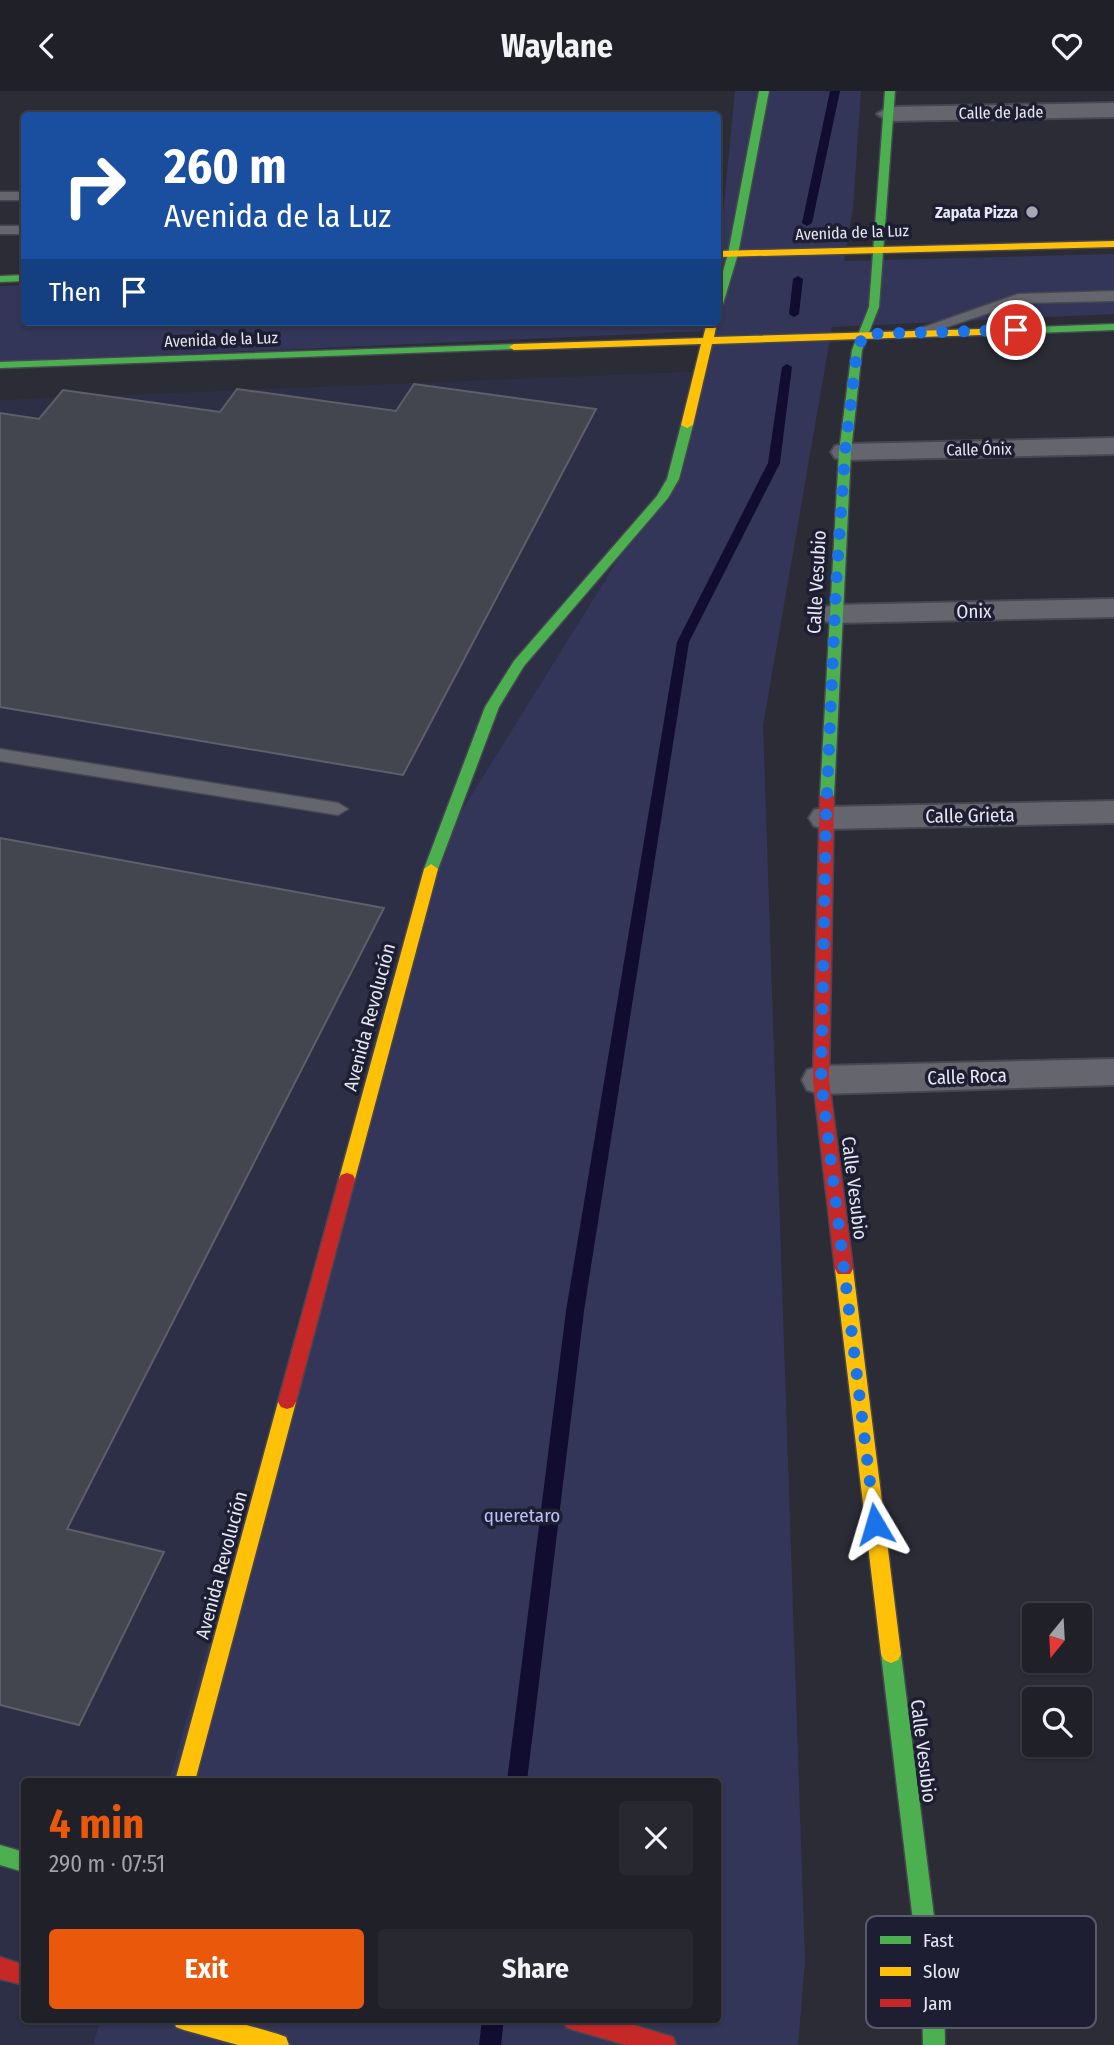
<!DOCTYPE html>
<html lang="en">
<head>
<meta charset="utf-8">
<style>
  :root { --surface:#202128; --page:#282930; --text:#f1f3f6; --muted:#a2a3a8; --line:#3d3e45; --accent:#ea580c }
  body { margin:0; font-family:"Fira Sans Condensed",sans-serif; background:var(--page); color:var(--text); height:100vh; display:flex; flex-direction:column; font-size:26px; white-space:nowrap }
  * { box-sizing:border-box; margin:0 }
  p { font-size:23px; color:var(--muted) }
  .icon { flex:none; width:38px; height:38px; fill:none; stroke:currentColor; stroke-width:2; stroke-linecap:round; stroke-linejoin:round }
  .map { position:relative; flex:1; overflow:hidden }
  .details { position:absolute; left:21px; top:1687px; width:700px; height:245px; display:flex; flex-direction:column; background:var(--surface); border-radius:7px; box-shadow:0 2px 5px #0004,0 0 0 2px var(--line) }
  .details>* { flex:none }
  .guide { position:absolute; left:21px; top:21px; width:700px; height:214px; border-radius:7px; box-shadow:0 2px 5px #0004,0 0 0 2px var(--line); background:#1a4fa0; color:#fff; overflow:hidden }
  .needle { width:46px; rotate:198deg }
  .buttons { position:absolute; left:1022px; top:1512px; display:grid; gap:14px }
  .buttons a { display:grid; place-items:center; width:70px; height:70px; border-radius:7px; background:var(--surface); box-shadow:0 2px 5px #0004,0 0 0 2px var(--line); font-size:35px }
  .pin { position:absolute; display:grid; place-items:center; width:60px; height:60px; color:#fff; margin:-30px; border:4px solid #fff; border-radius:50%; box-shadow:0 2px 7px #0007 }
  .me { position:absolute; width:77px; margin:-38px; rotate:353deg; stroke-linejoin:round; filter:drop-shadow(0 0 5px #0008) }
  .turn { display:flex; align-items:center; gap:24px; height:147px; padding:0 28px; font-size:32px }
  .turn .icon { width:91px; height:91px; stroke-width:2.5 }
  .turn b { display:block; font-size:49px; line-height:60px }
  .then { display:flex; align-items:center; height:66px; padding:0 28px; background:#0003; gap:14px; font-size:26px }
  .round { display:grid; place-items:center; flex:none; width:74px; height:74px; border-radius:7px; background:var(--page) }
  .head { display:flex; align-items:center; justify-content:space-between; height:119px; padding:0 28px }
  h1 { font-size:42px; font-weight:700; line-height:52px; color:var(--accent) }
  .action { display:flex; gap:14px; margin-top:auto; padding:14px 28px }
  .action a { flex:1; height:80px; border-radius:7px; background:var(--accent); color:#fff; font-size:28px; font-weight:700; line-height:80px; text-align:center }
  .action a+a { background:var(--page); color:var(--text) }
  header { display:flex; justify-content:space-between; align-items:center; height:91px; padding:0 28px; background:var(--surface); font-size:32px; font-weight:700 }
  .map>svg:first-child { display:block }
</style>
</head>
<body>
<header><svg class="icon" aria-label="back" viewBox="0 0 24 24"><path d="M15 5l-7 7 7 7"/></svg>Waylane<svg class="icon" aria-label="heart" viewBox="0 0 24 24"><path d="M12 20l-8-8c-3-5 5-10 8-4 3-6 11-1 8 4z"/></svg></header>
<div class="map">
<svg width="1114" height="1954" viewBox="0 0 1114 1954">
  <rect width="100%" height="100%" fill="#2b2c36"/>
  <path fill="#2d2f46" d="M 733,279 L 446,1690 L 24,1690 L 24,1928 L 397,1929 L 392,1954 L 0,1954 L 0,309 Z"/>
  <path fill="#333659" d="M 735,0 L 861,0 L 853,117 L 844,170 L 1114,163 L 1114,223 L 832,236 L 763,635 L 805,1871 L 798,1954 L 93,1954 L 101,1928 L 718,1928 L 718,1690 L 169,1690 L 435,763 L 675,377 L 709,240 L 0,271 L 0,195 L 24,194 L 24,231 L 718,231 L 718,172 Z"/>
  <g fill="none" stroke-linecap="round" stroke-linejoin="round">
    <path fill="#100d31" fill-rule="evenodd" d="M 830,0 L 840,0 L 812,132 L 807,135 L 802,132 Z
      M 798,185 L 803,188 L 799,223 L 794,226 L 789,223 L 793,188 Z
      M 787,273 L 792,276 L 780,372 L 689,551 L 584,1220 L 527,1690 L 507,1690 L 566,1220 L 677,551 L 768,372 L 782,276 Z
      M 482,1928 L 504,1928 L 501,1954 L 479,1954 Z"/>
  </g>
  <path fill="#44464f" stroke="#5e5f68" stroke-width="2" d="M 414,293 L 596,318 L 403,684 L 0,616 L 0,322 L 39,328 L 63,299 L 220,321 L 237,298 L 396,320 Z
    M 0,747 L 384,817 L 67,1438 L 164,1461 L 79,1634 L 0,1614 Z"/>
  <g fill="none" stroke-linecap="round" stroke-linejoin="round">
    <defs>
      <path id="lane" d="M 0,101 L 24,101 L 24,109 L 0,109 Z
        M 0,135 L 24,135 L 24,143 L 0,143 Z
        M 1114,200 L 1114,210 L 1019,212 L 923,244 L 913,244 L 910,241 L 1018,203 Z
        M 0,658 L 338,712 L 348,718 L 338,724 L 0,670 Z"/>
      <path id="street" d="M 1114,12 L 1114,26 L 888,30 L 877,23 L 888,16 Z
        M 1114,347 L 1114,363 L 845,369 L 835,367 L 831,361 L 835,355 L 845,353 Z
        M 1114,508 L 1114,526 L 835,532 L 824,530 L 820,523 L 824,516 L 835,514 Z
        M 1114,710 L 1114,732 L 826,738 L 814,735 L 809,727 L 814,719 L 826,716 Z
        M 1114,968 L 1114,994 L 821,1003 L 807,999 L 802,989 L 807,979 L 821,975 Z"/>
      <path id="fast" d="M 759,0 L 769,0 L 738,163 L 723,213 L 718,216 L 718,197 L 728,163 Z
        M 885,0 L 895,0 L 879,216 L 862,259 L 851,361 L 834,705 L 827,709 L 820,705 L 839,361 L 852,259 L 869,216 Z
        M 24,184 L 24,190 L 0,191 L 0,185 Z
        M 1114,233 L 1114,239 L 981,244 L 976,241 L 981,238 Z
        M 514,253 L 518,254 L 518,258 L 0,277 L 0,271 Z
        M 687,331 L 693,334 L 679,388 L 668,407 L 524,575 L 499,616 L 438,778 L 431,783 L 426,781 L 424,778 L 485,616 L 514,570 L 657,405 L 667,388 L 681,334 Z
        M 891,1554 L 898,1557 L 901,1563 L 944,1905 L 945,1954 L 923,1954 L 922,1905 L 881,1563 L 884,1557 Z
        M 0,1754 L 24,1761 L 24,1781 L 0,1774 Z"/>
      <path id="slow" d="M 1114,150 L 1114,156 L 718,166 L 718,160 Z
        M 707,231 L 717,231 L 714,246 L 981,238 L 986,241 L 981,244 L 712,253 L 693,334 L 687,337 L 681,334 L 701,253 L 514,259 L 509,256 L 514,253 L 703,247 Z
        M 431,773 L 438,778 L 355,1088 L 353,1092 L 341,1092 L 339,1088 L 424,778 Z
        M 844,1172 L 850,1173 L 853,1178 L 901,1563 L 898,1569 L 891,1572 L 884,1569 L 881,1563 L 835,1178 L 838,1173 Z
        M 287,1304 L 293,1306 L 296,1311 L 195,1690 L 175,1690 L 278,1311 L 281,1306 Z
        M 173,1928 L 226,1928 L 278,1943 L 286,1946 L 289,1954 L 238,1954 L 184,1939 L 176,1936 Z"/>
      <path id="jam" d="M 827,701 L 834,705 L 829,989 L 853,1178 L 850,1183 L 838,1183 L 835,1178 L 813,989 L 820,705 Z
        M 347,1082 L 353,1084 L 355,1088 L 296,1311 L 293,1316 L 287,1318 L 281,1316 L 278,1311 L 339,1088 L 341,1084 Z
        M 0,1866 L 24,1874 L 24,1894 L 0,1888 Z
        M 563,1928 L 614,1928 L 673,1946 L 676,1954 L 626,1954 L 574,1939 L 566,1936 Z"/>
    </defs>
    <use href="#lane" stroke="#464750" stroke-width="3"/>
    <use href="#street" stroke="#464750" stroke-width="4"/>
    <use href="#fast" stroke="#464750" stroke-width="3"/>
    <use href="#slow" stroke="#464750" stroke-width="3"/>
    <use href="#jam" stroke="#464750" stroke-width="3"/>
    <use href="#lane" fill="#65666d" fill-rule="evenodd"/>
    <use href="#street" fill="#65666d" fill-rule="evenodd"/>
    <use href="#fast" fill="#4caf50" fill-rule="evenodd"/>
    <use href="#slow" fill="#ffc107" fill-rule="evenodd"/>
    <use href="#jam" fill="#c62828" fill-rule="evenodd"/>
  </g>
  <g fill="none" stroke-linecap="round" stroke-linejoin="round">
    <path stroke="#1a73e8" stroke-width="12" stroke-dasharray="0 21.6" d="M 875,1433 L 821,989 L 826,727 L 836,496 L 845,361 L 857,259 L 864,243 L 1016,239"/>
  </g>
  <circle fill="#a4a6b2" stroke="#1d1e31" stroke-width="2.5" cx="1032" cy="121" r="7"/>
  <g text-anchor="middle" stroke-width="7" stroke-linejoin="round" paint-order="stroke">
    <g font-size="16" fill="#e5e7f4" stroke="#1d1e31">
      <text transform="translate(1001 21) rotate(-1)" y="6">Calle de Jade</text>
      <text transform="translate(852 141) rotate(-2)" y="6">Avenida de la Luz</text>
      <text transform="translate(221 248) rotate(-2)" y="6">Avenida de la Luz</text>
      <text transform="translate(979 358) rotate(-1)" y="6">Calle Ónix</text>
    </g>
    <g font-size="16" font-weight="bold" fill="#e5e7f4" stroke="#1d1e31" text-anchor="end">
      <text x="1018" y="127">Zapata Pizza</text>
    </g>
    <g font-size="19" fill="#e5e7f4" stroke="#1d1e31">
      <text transform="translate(816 491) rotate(-87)" y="7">Calle Vesubio</text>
      <text transform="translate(974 520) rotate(-1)" y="7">Onix</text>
      <text transform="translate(970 724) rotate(-1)" y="7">Calle Grieta</text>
      <text transform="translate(369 926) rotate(-75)" y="7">Avenida Revolución</text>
      <text transform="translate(967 985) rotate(-2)" y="7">Calle Roca</text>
      <text transform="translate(855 1097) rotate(83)" y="7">Calle Vesubio</text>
      <text transform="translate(221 1474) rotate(-75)" y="7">Avenida Revolución</text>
      <text transform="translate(924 1660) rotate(83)" y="7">Calle Vesubio</text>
    </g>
    <g font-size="19" fill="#bac1fb" stroke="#1d1e31">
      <text x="522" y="1431">queretaro</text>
    </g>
  </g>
  <rect x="866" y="1825" width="230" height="112" rx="10" fill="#1d1e31" stroke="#595a6c" stroke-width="2"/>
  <rect x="880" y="1845" width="31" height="8" fill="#4caf50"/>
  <rect x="880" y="1876" width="31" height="9" fill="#ffc107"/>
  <rect x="880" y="1908" width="31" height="8" fill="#c62828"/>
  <g font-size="19" fill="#e5e7f4">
    <text x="923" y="1856">Fast</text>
    <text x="923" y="1887">Slow</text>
    <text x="923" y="1919">Jam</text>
  </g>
</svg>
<div class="buttons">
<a><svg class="needle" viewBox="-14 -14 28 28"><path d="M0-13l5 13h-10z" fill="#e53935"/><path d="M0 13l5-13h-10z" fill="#a2a3a8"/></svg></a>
<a><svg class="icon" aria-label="search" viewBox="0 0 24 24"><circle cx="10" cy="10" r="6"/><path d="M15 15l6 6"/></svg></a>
</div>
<div class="pin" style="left:1016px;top:239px;background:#d93025"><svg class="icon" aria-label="arrive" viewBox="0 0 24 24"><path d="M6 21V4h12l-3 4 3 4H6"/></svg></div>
<svg class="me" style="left:875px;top:1433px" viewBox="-20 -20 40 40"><path d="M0-17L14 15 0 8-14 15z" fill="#1a73e8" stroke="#fff" stroke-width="4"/></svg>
<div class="guide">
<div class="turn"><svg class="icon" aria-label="right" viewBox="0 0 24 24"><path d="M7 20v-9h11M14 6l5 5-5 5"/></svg><div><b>260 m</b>Avenida de la Luz</div></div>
<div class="then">Then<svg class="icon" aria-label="arrive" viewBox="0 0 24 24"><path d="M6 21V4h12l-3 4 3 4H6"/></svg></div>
</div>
<section class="details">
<div class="head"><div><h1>4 min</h1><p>290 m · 07:51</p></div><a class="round"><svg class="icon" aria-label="close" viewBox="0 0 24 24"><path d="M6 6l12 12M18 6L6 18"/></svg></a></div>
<div class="action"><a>Exit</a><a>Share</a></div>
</section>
</div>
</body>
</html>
